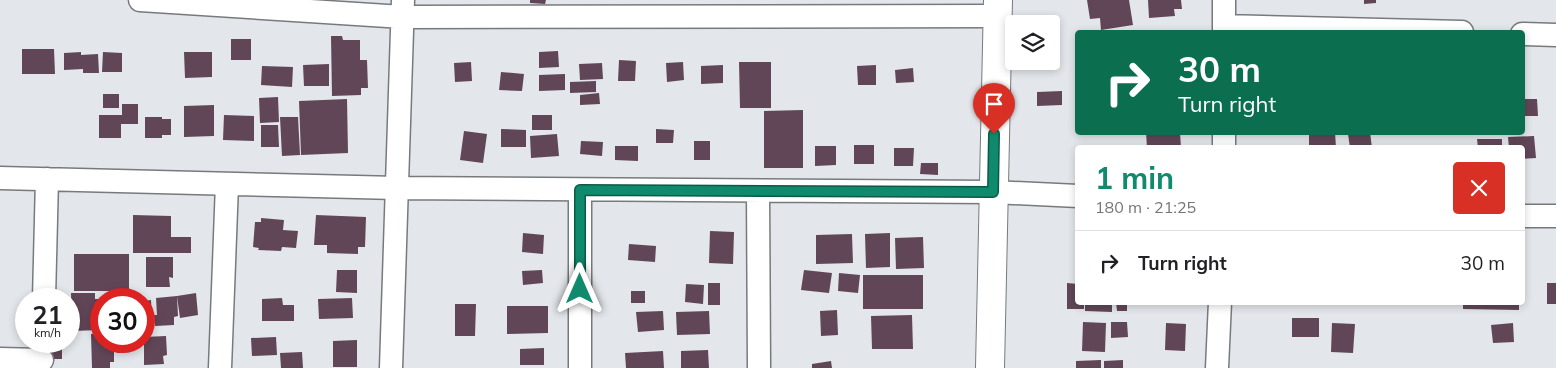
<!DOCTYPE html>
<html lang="en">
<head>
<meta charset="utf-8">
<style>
  :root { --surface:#fff; --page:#f6f6f6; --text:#202124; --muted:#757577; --line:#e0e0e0; --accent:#108a6c }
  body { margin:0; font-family:Mulish,sans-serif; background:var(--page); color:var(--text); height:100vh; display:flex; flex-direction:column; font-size:19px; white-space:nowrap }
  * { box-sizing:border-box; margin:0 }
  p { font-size:16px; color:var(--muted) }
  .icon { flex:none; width:28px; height:28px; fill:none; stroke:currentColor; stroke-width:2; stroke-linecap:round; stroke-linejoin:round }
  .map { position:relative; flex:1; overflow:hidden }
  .side { position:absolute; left:1075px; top:145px; width:450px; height:160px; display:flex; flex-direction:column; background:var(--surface); border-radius:5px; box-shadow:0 2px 8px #0003 }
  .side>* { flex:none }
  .banner { position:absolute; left:1075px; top:30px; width:450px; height:105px; border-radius:5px; box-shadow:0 2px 8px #0003; background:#0b6e4f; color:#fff; overflow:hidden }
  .fabs { position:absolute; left:1005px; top:15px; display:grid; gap:10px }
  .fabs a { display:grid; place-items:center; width:55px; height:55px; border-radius:5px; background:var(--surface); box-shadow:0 2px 8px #0003; font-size:25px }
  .speed { position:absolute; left:15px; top:288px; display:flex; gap:10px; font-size:25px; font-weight:700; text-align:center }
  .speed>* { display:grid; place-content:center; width:65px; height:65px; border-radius:50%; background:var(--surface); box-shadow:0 2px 8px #0003; line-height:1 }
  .speed small { font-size:12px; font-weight:400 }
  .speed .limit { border:8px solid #d22; background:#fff; color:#111 }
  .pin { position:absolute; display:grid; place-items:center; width:42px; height:42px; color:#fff; margin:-51px -21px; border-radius:50% 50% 50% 0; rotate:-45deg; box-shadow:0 0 5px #0007 }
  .pin .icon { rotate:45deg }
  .me { position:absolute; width:55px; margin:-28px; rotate:0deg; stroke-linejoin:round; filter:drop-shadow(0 0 4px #0008) }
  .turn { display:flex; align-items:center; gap:18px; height:105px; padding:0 20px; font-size:22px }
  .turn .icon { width:65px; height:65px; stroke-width:2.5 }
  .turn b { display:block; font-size:35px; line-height:42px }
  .round { display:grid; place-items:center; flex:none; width:52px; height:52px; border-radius:5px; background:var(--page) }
  .overview { display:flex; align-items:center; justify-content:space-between; height:85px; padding:0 20px }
  h1 { font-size:30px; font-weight:700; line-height:38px; color:var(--accent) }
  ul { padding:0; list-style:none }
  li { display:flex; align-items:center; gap:15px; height:65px; padding:0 20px; border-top:1px solid var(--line) }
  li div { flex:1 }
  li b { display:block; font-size:19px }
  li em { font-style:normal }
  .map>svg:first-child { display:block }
</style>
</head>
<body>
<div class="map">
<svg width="1556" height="368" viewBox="0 0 1556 368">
  <rect width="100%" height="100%" fill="#e3e6ea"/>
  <path fill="#614658" d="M 530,0 L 546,0 L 545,4 L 530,3 Z
    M 1087,0 L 1129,0 L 1133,25 L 1101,30 L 1100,18 L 1090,19 Z
    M 1148,0 L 1181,0 L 1182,9 L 1174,9 L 1175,16 L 1149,18 Z
    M 1364,0 L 1376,0 L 1376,3 L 1364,4 Z
    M 331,36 L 342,36 L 343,40 L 360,40 L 360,60 L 367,60 L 368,88 L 361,88 L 361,95 L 332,96 Z
    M 231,39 L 251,39 L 251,60 L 231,60 Z
    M 22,49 L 54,49 L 55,74 L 22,74 Z
    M 558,51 L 559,67 L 539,68 L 539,52 Z
    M 81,52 L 81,55 L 98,54 L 99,73 L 83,73 L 83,69 L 64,70 L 64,53 Z
    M 103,52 L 122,53 L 122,72 L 102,72 Z
    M 184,52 L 212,52 L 212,77 L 185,78 Z
    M 619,60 L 636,61 L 635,81 L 618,81 Z
    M 471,62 L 472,81 L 455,82 L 454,63 Z
    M 683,62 L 684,80 L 667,82 L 666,63 Z
    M 739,62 L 771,62 L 771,108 L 740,108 Z
    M 602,63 L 603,79 L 580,80 L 579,64 Z
    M 329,64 L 329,86 L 304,86 L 303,65 Z
    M 723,65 L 723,83 L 701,84 L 701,66 Z
    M 876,65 L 876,85 L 858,85 L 857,66 Z
    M 262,66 L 293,67 L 292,87 L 261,85 Z
    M 913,68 L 914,82 L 896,83 L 895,70 Z
    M 501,72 L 524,74 L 522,91 L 499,90 Z
    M 565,74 L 565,90 L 539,91 L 539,75 Z
    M 596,81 L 596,92 L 570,93 L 570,82 Z
    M 1062,91 L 1062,105 L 1037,106 L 1037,92 Z
    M 599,93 L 600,104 L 580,105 L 580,95 Z
    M 103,94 L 119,94 L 119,108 L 103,108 Z
    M 278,97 L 279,122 L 260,123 L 259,98 Z
    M 347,99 L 348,153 L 301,155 L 299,101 Z
    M 1522,99 L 1537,99 L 1538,116 L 1522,116 Z
    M 122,104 L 138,104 L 138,124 L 121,124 L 121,138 L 99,138 L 99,115 L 122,115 Z
    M 214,105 L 214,136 L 184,137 L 184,106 Z
    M 803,110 L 803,168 L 764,168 L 764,111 Z
    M 224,115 L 254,116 L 254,141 L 223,140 Z
    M 532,115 L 552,115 L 552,130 L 532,130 Z
    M 145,117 L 162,117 L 162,119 L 171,119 L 171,135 L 162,135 L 162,138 L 145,138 Z
    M 280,117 L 298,117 L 300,155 L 282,156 Z
    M 261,125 L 278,125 L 279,147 L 261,147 Z
    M 501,129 L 526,130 L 526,147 L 501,147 Z
    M 656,129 L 674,130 L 673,143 L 656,143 Z
    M 464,131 L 487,134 L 483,163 L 460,160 Z
    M 1146,132 L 1180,132 L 1181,148 L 1147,148 Z
    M 1309,132 L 1335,132 L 1336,148 L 1309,148 Z
    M 1370,132 L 1372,148 L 1350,148 L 1348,134 Z
    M 557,134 L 559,156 L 531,158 L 530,136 Z
    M 1534,136 L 1536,158 L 1522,159 L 1522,148 L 1509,148 L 1508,137 Z
    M 1477,139 L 1502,139 L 1502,148 L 1478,148 Z
    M 581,141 L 603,142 L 602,156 L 580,154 Z
    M 694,141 L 710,141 L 710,160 L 694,160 Z
    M 854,145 L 874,145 L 874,164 L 854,164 Z
    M 615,146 L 638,146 L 638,161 L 615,160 Z
    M 815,146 L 836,146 L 836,165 L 815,166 Z
    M 894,148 L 914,148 L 913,166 L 894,166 Z
    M 921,163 L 938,163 L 938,175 L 920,174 Z
    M 133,215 L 171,216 L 171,237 L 191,237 L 191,253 L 133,253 Z
    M 316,215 L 366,217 L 365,247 L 358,247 L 358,254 L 327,253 L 327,245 L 314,245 Z
    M 261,218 L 284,220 L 283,230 L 298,231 L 296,248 L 282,247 L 281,251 L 258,250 L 259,248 L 253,247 L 255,222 L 261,222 Z
    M 710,231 L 734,232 L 733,264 L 709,263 Z
    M 523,233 L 544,235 L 543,254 L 522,252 Z
    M 890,233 L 890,267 L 866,268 L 865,234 Z
    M 852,234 L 853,263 L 816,264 L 816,235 Z
    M 923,237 L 924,268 L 896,269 L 895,238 Z
    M 629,244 L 656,246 L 655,262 L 628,260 Z
    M 74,254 L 129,254 L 129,291 L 74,291 Z
    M 146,257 L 173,257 L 173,278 L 169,277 L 170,287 L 146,287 Z
    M 337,270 L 357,270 L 357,293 L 336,292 Z
    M 542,270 L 543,283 L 523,285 L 522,271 Z
    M 804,270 L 832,273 L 829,293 L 801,290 Z
    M 839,273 L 860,275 L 858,293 L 838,291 Z
    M 863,275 L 923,275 L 923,309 L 863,309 Z
    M 708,283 L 720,283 L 720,305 L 708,305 Z
    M 1067,283 L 1078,284 L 1078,302 L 1084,302 L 1084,309 L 1067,309 Z
    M 1547,283 L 1556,283 L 1556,304 L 1547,304 Z
    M 686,284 L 704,285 L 703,304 L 685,302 Z
    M 631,291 L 645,291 L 645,303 L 631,303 Z
    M 71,293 L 95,293 L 95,299 L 101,299 L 101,330 L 72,331 Z
    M 196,293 L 198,315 L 180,318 L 177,296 Z
    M 177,296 L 178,316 L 174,317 L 174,325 L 155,326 L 154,315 L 157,315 L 156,298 Z
    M 282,298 L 283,305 L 294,305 L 294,321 L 262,321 L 262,299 Z
    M 352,298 L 353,318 L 319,319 L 318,299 Z
    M 151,300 L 152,318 L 144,319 L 144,301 Z
    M 1085,302 L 1112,302 L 1112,312 L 1085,311 Z
    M 1116,302 L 1127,302 L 1127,311 L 1117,311 Z
    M 1463,302 L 1519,302 L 1519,310 L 1463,309 Z
    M 455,304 L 476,304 L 475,336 L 455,336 Z
    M 507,306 L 548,306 L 548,333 L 507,334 Z
    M 837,310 L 838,335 L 821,336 L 820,311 Z
    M 663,311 L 664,330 L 638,332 L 636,312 Z
    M 709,311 L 710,334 L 677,335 L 676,312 Z
    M 912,315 L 913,349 L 872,349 L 871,316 Z
    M 1292,318 L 1319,318 L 1319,337 L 1292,337 Z
    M 1083,322 L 1106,323 L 1105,352 L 1082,351 Z
    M 1111,322 L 1127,322 L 1128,337 L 1111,338 Z
    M 1166,323 L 1186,324 L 1185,351 L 1165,350 Z
    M 1332,323 L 1355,324 L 1353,353 L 1331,352 Z
    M 1513,323 L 1514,342 L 1493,343 L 1491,325 Z
    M 101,333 L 101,341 L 114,341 L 114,362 L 110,362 L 110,368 L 92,368 L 91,334 Z
    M 166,336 L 167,355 L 163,356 L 164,364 L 144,365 L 144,337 Z
    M 276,337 L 277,355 L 252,356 L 251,338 Z
    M 357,340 L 357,367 L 333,367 L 333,341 Z
    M 48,341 L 62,341 L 62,359 L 48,359 Z
    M 116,341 L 130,341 L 130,352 L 117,353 Z
    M 544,348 L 544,365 L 520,365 L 520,349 Z
    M 708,350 L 709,368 L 681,368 L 681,351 Z
    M 663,351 L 664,368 L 626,368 L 625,353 Z
    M 302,352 L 303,368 L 281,368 L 280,353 Z
    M 1101,360 L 1101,368 L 1076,368 L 1076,361 Z
    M 1123,360 L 1123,368 L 1104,368 L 1104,361 Z
    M 831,361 L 832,368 L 812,368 L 812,364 Z"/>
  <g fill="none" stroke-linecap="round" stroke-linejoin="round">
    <defs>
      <path id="minor" d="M 140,0 L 403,17 L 997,16
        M 1224,26 L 1462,32
        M 1224,32 L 1224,0
        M 1522,34 L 1556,35
        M 1224,148 L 1224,132
        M 0,178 L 397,188 L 993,192 L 1078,196
        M 758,191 L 759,368
        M 1522,216 L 1556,216
        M 44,299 L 47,179
        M 0,359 L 42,360
        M 220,368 L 227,184
        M 391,368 L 403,0
        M 580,368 L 580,190
        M 1217,368 L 1220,302"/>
      <path id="tertiary" d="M 990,368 L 998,0"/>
    </defs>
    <use href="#minor" stroke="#777a7d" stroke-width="25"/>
    <use href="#tertiary" stroke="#777a7d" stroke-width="30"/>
    <use href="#minor" stroke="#fff" stroke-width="22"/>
    <use href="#tertiary" stroke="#fff" stroke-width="28"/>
  </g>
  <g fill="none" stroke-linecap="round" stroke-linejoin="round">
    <defs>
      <path id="route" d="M 580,289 L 580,190 L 993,192 L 994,134"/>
    </defs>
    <use href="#route" stroke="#0a5a46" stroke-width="12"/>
    <use href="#route" stroke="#108a6c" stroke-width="9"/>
  </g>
</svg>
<div class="fabs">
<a><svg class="icon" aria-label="layers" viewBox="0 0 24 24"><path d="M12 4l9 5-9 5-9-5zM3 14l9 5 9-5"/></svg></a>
</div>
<div class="speed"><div>21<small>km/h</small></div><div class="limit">30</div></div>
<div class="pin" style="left:994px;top:134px;background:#d93025"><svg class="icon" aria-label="arrive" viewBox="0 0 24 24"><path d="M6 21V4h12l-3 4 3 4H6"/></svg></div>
<svg class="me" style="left:580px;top:289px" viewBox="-20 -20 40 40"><path d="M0-17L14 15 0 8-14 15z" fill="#108a6c" stroke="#fff" stroke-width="4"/></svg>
<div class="banner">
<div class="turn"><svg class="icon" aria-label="right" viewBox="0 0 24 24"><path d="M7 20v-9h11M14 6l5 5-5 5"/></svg><div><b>30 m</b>Turn right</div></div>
</div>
<section class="side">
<div class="overview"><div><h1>1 min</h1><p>180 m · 21:25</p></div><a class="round" style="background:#d93025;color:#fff"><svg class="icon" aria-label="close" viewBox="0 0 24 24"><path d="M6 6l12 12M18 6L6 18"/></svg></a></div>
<ul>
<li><svg class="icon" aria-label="right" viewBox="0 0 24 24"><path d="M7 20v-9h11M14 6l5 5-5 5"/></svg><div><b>Turn right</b></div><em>30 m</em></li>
</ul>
</section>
</div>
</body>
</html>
